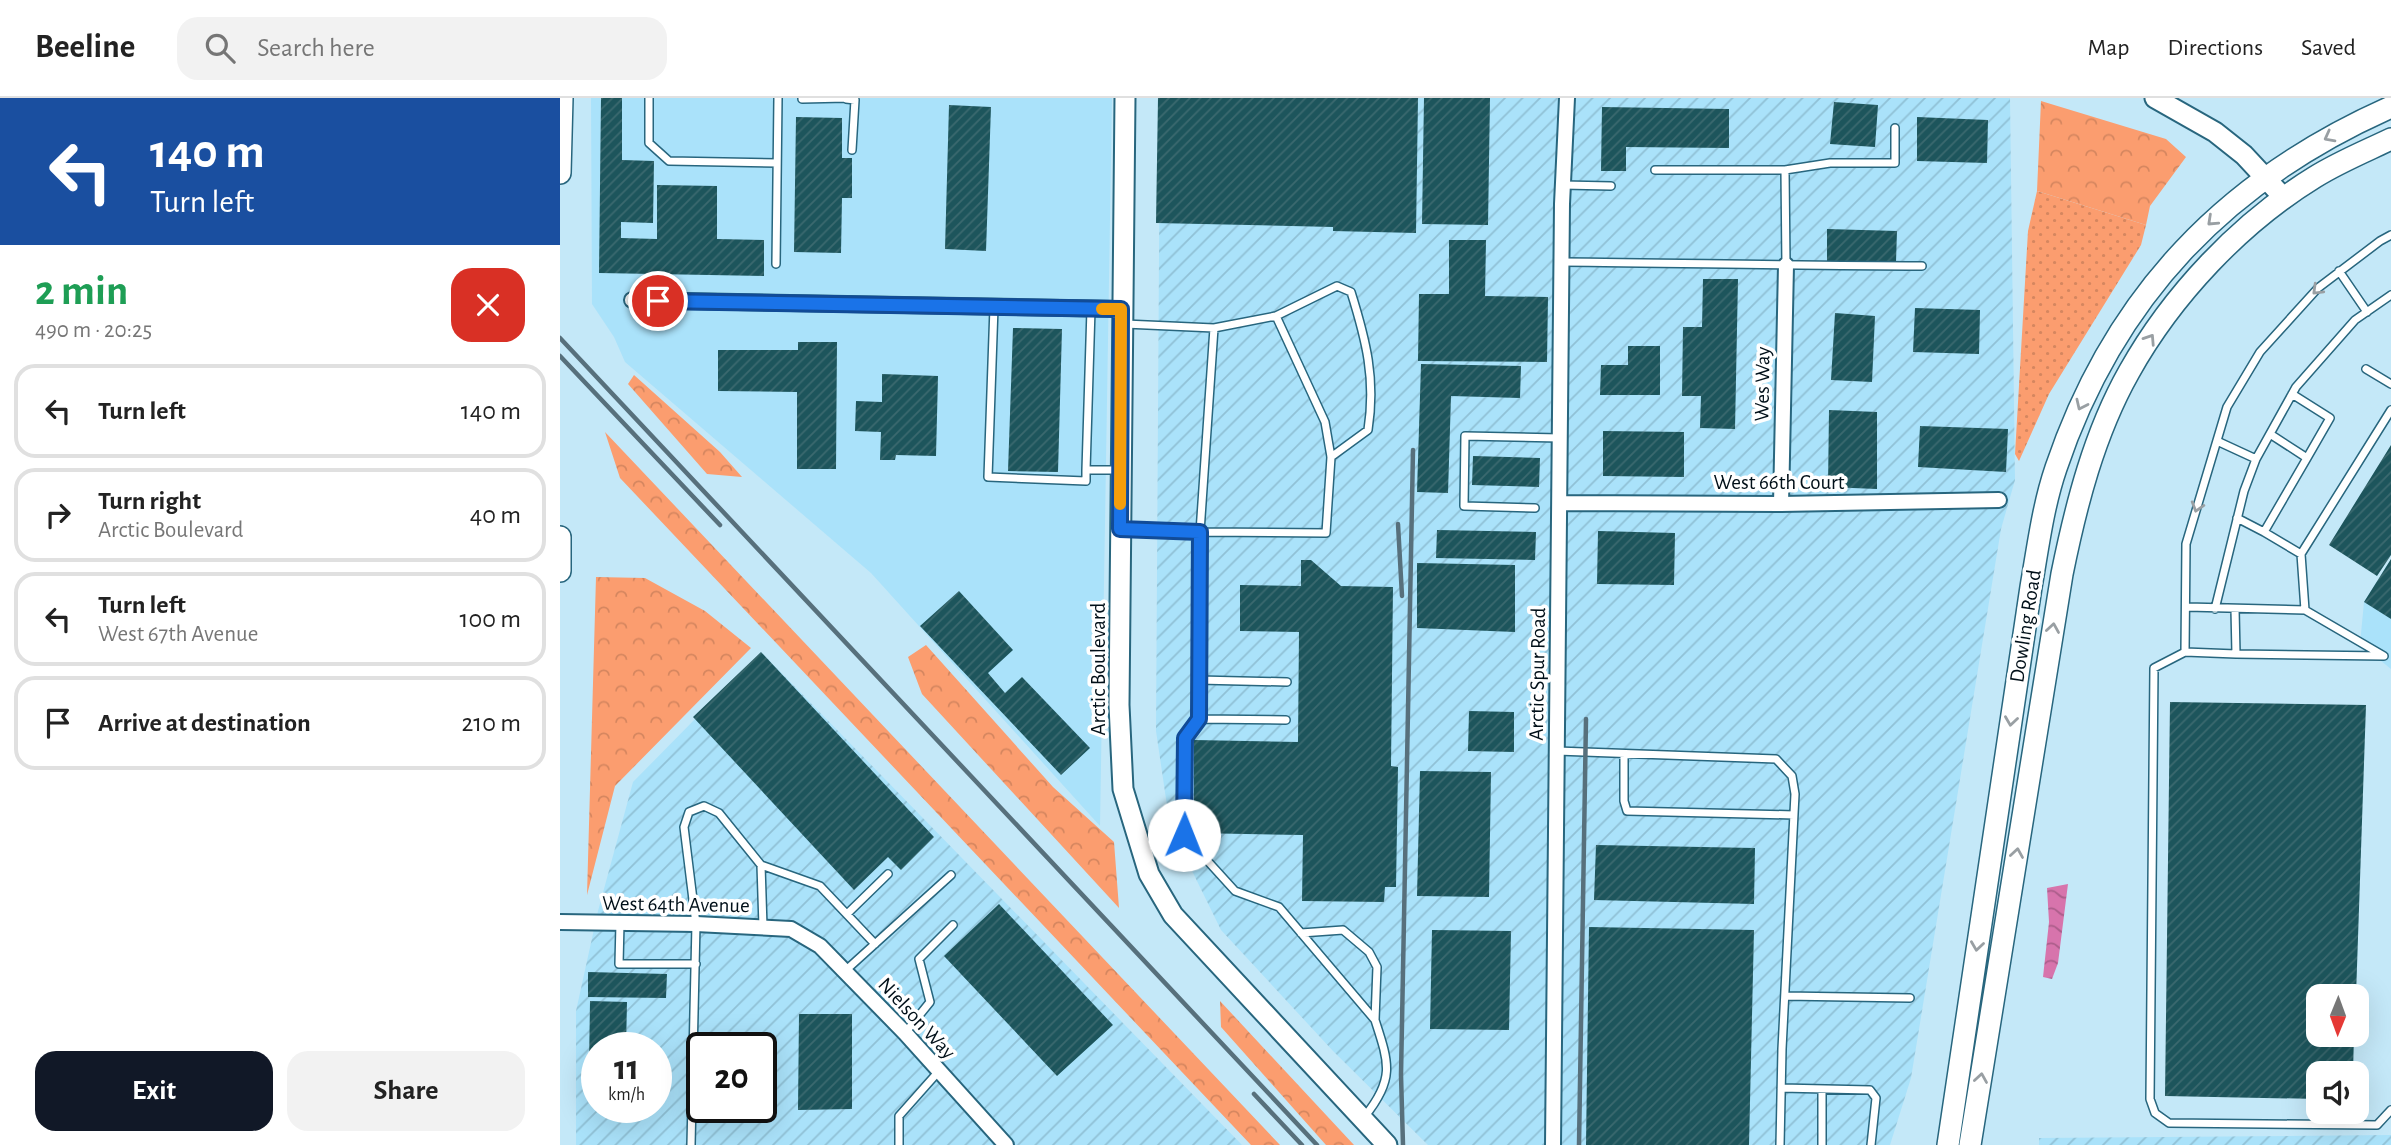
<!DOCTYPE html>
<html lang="en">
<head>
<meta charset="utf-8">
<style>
  :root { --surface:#fff; --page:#f2f2f2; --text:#222; --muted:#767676; --line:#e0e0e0; --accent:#111827 }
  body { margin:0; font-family:"Alegreya Sans",sans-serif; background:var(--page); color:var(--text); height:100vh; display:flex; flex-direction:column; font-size:26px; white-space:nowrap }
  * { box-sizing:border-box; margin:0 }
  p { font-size:23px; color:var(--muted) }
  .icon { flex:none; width:38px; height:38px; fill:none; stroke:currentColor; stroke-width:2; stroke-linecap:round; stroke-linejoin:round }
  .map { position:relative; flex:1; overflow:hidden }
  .details { display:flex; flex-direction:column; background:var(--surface); width:560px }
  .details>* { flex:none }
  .banner { background:#1a4fa0; color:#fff; overflow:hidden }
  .needle { width:46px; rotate:181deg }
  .fabs { position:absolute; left:1746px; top:886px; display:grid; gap:14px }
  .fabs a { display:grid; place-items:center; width:63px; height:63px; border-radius:14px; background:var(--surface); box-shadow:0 7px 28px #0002; font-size:35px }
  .speed { position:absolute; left:21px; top:934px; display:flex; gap:14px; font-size:35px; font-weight:700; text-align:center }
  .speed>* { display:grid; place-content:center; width:91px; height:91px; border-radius:50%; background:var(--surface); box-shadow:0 7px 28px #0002; line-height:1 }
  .speed small { font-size:18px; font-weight:400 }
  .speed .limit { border:4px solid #111; border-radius:10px; background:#fff; color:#111 }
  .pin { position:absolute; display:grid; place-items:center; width:60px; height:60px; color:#fff; margin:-30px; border:4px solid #fff; border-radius:50%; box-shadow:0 2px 7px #0007 }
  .me { position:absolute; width:77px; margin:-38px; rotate:1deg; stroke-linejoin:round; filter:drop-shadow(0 0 5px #0008) }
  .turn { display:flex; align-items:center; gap:24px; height:147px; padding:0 35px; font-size:32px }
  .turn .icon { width:91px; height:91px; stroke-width:2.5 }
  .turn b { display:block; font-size:49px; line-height:60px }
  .round { display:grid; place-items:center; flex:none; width:74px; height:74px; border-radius:21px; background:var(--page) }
  .head { display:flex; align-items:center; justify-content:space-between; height:119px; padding:0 35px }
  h1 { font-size:42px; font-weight:600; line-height:52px; color:#1e9e55 }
  .cta { display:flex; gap:14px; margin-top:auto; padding:14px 35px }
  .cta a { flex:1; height:80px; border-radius:21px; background:var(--accent); color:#fff; font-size:28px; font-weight:600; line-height:80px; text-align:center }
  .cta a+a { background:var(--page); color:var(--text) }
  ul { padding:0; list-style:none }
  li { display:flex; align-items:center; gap:21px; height:94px; margin:0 14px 10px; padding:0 21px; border:4px solid var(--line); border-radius:21px }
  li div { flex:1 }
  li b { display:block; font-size:26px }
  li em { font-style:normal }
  header { display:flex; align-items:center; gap:42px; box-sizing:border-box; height:98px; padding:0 35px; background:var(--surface); border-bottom:2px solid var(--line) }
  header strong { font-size:33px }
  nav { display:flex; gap:38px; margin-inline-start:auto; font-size:24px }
  .search { width:490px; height:63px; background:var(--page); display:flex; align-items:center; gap:18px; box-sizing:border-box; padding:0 24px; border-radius:21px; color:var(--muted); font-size:26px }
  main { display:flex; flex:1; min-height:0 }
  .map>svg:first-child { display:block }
</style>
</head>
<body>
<header>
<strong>Beeline</strong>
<div class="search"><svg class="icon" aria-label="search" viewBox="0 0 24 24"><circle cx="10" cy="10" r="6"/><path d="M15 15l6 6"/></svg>Search here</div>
<nav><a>Map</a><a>Directions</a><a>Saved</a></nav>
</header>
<main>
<section class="details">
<div class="banner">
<div class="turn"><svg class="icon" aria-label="left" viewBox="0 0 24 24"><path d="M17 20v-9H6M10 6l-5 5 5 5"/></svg><div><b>140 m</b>Turn left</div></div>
</div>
<div class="head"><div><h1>2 min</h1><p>490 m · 20:25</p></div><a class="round" style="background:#d93025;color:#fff"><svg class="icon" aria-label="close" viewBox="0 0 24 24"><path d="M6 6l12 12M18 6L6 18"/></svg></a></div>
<ul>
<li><svg class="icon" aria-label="left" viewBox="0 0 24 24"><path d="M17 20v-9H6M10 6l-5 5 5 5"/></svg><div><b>Turn left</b></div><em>140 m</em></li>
<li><svg class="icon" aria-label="right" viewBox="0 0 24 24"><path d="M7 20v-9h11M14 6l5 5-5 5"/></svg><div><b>Turn right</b><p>Arctic Boulevard</p></div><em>40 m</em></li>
<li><svg class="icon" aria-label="left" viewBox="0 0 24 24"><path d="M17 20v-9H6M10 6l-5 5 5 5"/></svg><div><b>Turn left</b><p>West 67th Avenue</p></div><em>100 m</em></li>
<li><svg class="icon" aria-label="arrive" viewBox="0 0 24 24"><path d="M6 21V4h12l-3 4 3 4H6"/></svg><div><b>Arrive at destination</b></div><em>210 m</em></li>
</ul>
<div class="cta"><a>Exit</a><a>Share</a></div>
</section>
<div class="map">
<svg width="1831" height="1047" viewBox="0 0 1831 1047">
  <defs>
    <pattern id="industrial-furrows" width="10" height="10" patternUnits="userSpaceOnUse" patternTransform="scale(1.75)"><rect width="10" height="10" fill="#aae2fa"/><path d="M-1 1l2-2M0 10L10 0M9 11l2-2" fill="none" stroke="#90c1d6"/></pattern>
    <pattern id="grass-dots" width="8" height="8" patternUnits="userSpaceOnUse" patternTransform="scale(1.75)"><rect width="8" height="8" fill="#fb9d6f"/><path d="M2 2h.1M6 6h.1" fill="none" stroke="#d5865f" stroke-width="1.8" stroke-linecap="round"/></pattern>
    <pattern id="forest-crowns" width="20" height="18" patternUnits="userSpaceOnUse" patternTransform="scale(1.75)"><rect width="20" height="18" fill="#fb9d6f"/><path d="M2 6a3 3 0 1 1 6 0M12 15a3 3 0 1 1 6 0" fill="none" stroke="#d5865f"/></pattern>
    <pattern id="water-waves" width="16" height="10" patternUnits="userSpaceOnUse" patternTransform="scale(1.75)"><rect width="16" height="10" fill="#d774ac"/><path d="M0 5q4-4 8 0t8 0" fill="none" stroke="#ac5e8b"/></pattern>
    <pattern id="building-hatch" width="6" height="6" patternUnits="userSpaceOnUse" patternTransform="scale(1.75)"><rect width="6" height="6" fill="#1d555c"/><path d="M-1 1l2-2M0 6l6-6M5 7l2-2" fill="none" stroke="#3b696f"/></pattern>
  </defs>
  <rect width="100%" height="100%" fill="#c4e8f8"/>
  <path fill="#aae2fa" d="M 31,0 L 552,0 L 540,728 L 311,475 L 65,264 L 54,239 L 32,206 Z
    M 1831,461 L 1831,571 L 1800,546 L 1804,504 Z"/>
  <path fill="url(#industrial-furrows)" fill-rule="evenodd" d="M 600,0 L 1450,0 L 1455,382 L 1441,431 L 1351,980 L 1330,1047 L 868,1047 L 773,953 L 661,832 L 610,728 L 596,633 Z
    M 201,554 L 682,1047 L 16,1047 L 16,913 L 38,813 L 73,684 ZM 37,950 L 96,950 L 96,1010 L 37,1010 ZM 142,950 L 201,950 L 201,1010 L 142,1010 Z
    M 1831,1037 L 1831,1047 L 1479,1047 L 1479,1040 Z"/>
  <path fill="url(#grass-dots)" d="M 1477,93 L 1586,127 L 1581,147 L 1489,296 L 1459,363 L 1455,356 L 1468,133 Z"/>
  <path fill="url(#forest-crowns)" d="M 1481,3 L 1606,41 L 1626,59 L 1590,108 L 1586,127 L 1477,93 Z
    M 74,277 L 160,354 L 182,379 L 147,376 L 68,286 Z
    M 45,334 L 720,1047 L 691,1047 L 60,380 Z
    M 36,479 L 85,480 L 145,513 L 191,550 L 55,688 L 27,797 Z
    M 366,547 L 493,689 L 554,744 L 559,810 L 362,596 L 348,559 Z
    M 660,903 L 794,1047 L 766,1047 L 661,929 Z"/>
  <path fill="url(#water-waves)" d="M 1508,786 L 1498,865 L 1492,881 L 1483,879 L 1489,824 L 1487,790 Z"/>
  <path fill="url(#building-hatch)" d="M 41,0 L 62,0 L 62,62 L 94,63 L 93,125 L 61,124 L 61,140 L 97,141 L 97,87 L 157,88 L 157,141 L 204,142 L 204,178 L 39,175 Z
    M 598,0 L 858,0 L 856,135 L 773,133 L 773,129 L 596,125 Z
    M 864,0 L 930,0 L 928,127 L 862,126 Z
    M 1274,4 L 1318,7 L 1315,49 L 1270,46 Z
    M 389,7 L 431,9 L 426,153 L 385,151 Z
    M 1042,9 L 1169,11 L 1169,50 L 1066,49 L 1066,73 L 1041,73 Z
    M 236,19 L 282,20 L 282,60 L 292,60 L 292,100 L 282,100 L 281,155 L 234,154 Z
    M 1357,19 L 1428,22 L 1427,65 L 1357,63 Z
    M 1267,131 L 1337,133 L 1336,164 L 1267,164 Z
    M 889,142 L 926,142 L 925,198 L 988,199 L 987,264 L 858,263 L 859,196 L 889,196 Z
    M 1143,181 L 1178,181 L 1175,331 L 1140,330 L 1141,298 L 1122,298 L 1123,229 L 1142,229 Z
    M 1355,210 L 1420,212 L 1419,256 L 1353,254 Z
    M 1275,215 L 1315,218 L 1312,284 L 1271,282 Z
    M 453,230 L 502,231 L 498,374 L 448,373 Z
    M 238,244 L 277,244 L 276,371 L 237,371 L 237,294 L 158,293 L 158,252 L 238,252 Z
    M 1068,248 L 1100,248 L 1100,297 L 1040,297 L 1041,267 L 1068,267 Z
    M 861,266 L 961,268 L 960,300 L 891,298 L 888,395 L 857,394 Z
    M 322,276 L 378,278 L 376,358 L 336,357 L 335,362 L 320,362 L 321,334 L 295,333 L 296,303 L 322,304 Z
    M 1269,312 L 1317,314 L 1317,391 L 1268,389 Z
    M 1360,328 L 1448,331 L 1446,374 L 1358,369 Z
    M 1043,333 L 1124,334 L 1124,379 L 1043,378 Z
    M 1831,347 L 1831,457 L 1817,478 L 1769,447 Z
    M 913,358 L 980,360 L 979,389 L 912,387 Z
    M 877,432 L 976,434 L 975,462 L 876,460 Z
    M 1038,433 L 1115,435 L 1114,487 L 1037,486 Z
    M 1831,461 L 1831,521 L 1804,504 Z
    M 741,462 L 751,462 L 781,488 L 833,489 L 831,668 L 838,669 L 836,789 L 825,789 L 824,804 L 742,803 L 743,737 L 634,735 L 634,642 L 738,644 L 739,534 L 680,533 L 680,487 L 741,488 Z
    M 857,465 L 955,467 L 955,534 L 857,530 Z
    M 399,493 L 453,552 L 428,575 L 445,595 L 462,579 L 530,650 L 501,677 L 360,528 Z
    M 201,554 L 374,739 L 341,772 L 328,759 L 294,792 L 133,619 Z
    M 1610,604 L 1806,607 L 1796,898 L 1759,898 L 1759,936 L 1794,936 L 1793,975 L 1759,975 L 1759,1001 L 1605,998 Z
    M 909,613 L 954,614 L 954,654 L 908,653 Z
    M 860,673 L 931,674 L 929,799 L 857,798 Z
    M 1036,747 L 1195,750 L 1194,806 L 1034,802 Z
    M 439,806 L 553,927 L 497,978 L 384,858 Z
    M 1029,829 L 1194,832 L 1189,1047 L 1026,1047 Z
    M 872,832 L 951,833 L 949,932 L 870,931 Z
    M 28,874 L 107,876 L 106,900 L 28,899 Z
    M 30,903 L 67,904 L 66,950 L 37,950 L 37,968 L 29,968 Z
    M 239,916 L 292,916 L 292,1011 L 238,1012 Z"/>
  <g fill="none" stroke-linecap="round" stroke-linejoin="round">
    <defs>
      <path id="lane" d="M 89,0 L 89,45 L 109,63 L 217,65
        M 242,1 L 286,0
        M 286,1 L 295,2 L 292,52
        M 1095,72 L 1225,72 L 1226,167
        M 1225,72 L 1270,65 L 1335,65 L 1335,30
        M 1003,87 L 1051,88
        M 1002,164 C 1122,165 1242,168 1362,168
        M 216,166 L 218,0
        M 1779,173 L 1807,214
        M 434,209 L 428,379 L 526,383 L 526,372
        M 531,211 L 526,372 L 560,372
        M 716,218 L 777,188 L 791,194 C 806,242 816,281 808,332 L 771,359
        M 565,226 L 654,230 L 716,218 L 765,324 L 771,359 L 766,435 L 640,434 L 654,230
        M 1806,271 L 1831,286
        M 1732,296 L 1770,320 L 1747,360
        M 1657,343 L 1696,361
        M 975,410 L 904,408 L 905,338 L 1000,340
        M 1677,420 L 1704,434 L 1747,360 L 1710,336
        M 561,431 L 640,434 L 639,582 L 727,584
        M 1741,456 L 1831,312
        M 1627,509 L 1745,512 L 1741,456 L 1704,434
        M 1655,511 L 1684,393 L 1696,361 L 1736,289 L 1795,222 L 1831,197
        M 1675,511 L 1676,556 L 1625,554 L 1626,446 L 1667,309 L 1700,254 L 1758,190 L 1820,143 L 1831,137
        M 1625,554 L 1594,570 L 1590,1001 L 1595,1015 L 1609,1025 L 1817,1027 L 1831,1012
        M 1676,556 L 1824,558 L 1745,512
        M 639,582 L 639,621 L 726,622
        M 639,621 L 625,640 L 624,737 L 675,793 L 719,809 L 815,922 L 817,869 L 809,854 L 783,832 L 741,835
        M 997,653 L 1216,661 L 1232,678 L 1235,696 L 1222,951 L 1220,1047
        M 1064,656 L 1064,703 L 1067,713 L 1234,717
        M 287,816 L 328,776
        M 60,825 L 59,866 L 136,866
        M 203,829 L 201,767 L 260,788 L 315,846
        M 285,873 L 391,777
        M 1225,898 L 1350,900
        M 345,935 L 370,904 L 359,861 L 393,827
        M 1221,990 L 1310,992 L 1316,1000 L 1311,1047
        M 805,1018 C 835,981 829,965 815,922
        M 131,1047 L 136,826 L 124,729 L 129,714 L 144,708 L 159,715 L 201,767
        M 339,1047 L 339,1018 L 379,973
        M 1262,1047 L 1262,991"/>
      <path id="street" d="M 72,202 L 561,211
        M 1000,405 L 1221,406 L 1439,402
        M 1221,406 L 1226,167
        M 0,824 L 136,826 L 231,831 L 260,848 L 345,935 L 446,1047
        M 993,1047 L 1002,106 L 1007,0"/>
      <path id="secondary" d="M 565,0 L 559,607 L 563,691 L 589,776 L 613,817 L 827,1047
        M 1595,0 L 1655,34 L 1684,57 L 1724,100"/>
      <path id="primary" d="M 0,75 L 2,0
        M 0,439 L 0,473
        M 1388,1047 L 1471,489 C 1478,449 1483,408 1496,370 C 1554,198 1666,82 1831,9
        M 1410,1047 L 1502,476 C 1516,407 1534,336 1569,274 C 1612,197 1680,125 1755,79 C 1779,64 1806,53 1831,41"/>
    </defs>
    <use href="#lane" stroke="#28667e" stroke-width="10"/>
    <use href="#street" stroke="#28667e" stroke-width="18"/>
    <use href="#secondary" stroke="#28667e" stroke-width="23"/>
    <use href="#primary" stroke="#28667e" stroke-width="24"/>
    <use href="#lane" stroke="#fff" stroke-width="7"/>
    <use href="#street" stroke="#fff" stroke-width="14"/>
    <use href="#secondary" stroke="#fff" stroke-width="19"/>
    <use href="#primary" stroke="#fff" stroke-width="21"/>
    <path stroke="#57707c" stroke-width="4.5" d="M 0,240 L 757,1047
      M 0,258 L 160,427
      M 838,426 L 842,498
      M 694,996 L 742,1047
      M 843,1047 L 841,977 L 853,352
      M 1019,1047 L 1026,621"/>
  </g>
  <defs><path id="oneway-chevron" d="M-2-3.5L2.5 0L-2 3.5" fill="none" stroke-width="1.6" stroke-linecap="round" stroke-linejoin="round" transform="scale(1.75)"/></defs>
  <g stroke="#999fa3">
    <use href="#oneway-chevron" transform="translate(1769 39) rotate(152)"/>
    <use href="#oneway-chevron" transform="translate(1652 123) rotate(137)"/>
    <use href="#oneway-chevron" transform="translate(1757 192) rotate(136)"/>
    <use href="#oneway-chevron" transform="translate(1590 241) rotate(-57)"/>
    <use href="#oneway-chevron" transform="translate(1521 307) rotate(115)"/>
    <use href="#oneway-chevron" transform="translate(1637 409) rotate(107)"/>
    <use href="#oneway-chevron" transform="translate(1493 530) rotate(-81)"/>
    <use href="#oneway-chevron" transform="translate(1451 623) rotate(98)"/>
    <use href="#oneway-chevron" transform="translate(1457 755) rotate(-81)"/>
    <use href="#oneway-chevron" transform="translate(1417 848) rotate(98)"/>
    <use href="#oneway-chevron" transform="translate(1421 980) rotate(-81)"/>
  </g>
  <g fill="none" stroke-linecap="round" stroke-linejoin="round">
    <defs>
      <path id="route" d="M 98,203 L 561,211 L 560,431 L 640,434 L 639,621 L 625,640 L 624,737"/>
    </defs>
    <use href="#route" stroke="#114b97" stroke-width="18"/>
    <use href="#route" stroke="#1a73e8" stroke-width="12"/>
    <path stroke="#f59e0b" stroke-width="12" d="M 542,211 L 561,211 L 560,406"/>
  </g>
  <g text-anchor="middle" stroke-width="7" stroke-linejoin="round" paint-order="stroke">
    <g font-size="21" fill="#000f18" stroke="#fff">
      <text transform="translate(1202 286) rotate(-89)" y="7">Wes Way</text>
      <text x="1219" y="391">West 66th Court</text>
      <text transform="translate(1465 528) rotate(-81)" y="7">Dowling Road</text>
      <text transform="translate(538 571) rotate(-90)" y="7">Arctic Boulevard</text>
      <text transform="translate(977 576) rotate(-89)" y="7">Arctic Spur Road</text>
      <text transform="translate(116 806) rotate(1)" y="7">West 64th Avenue</text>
      <text transform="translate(357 920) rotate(47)" y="7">Nielson Way</text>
    </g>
  </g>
</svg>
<div class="fabs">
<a><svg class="needle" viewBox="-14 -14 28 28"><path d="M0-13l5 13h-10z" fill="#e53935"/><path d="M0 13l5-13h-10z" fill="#767676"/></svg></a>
<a><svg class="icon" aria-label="sound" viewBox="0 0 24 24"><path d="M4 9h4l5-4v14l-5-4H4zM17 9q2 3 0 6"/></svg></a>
</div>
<div class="speed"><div>11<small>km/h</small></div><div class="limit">20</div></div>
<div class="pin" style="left:98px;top:203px;background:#d93025"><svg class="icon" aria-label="arrive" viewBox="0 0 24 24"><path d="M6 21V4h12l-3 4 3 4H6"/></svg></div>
<svg class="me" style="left:624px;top:737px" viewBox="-20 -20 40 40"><circle r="19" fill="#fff"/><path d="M0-13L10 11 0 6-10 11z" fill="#1a73e8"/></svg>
</div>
</main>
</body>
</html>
